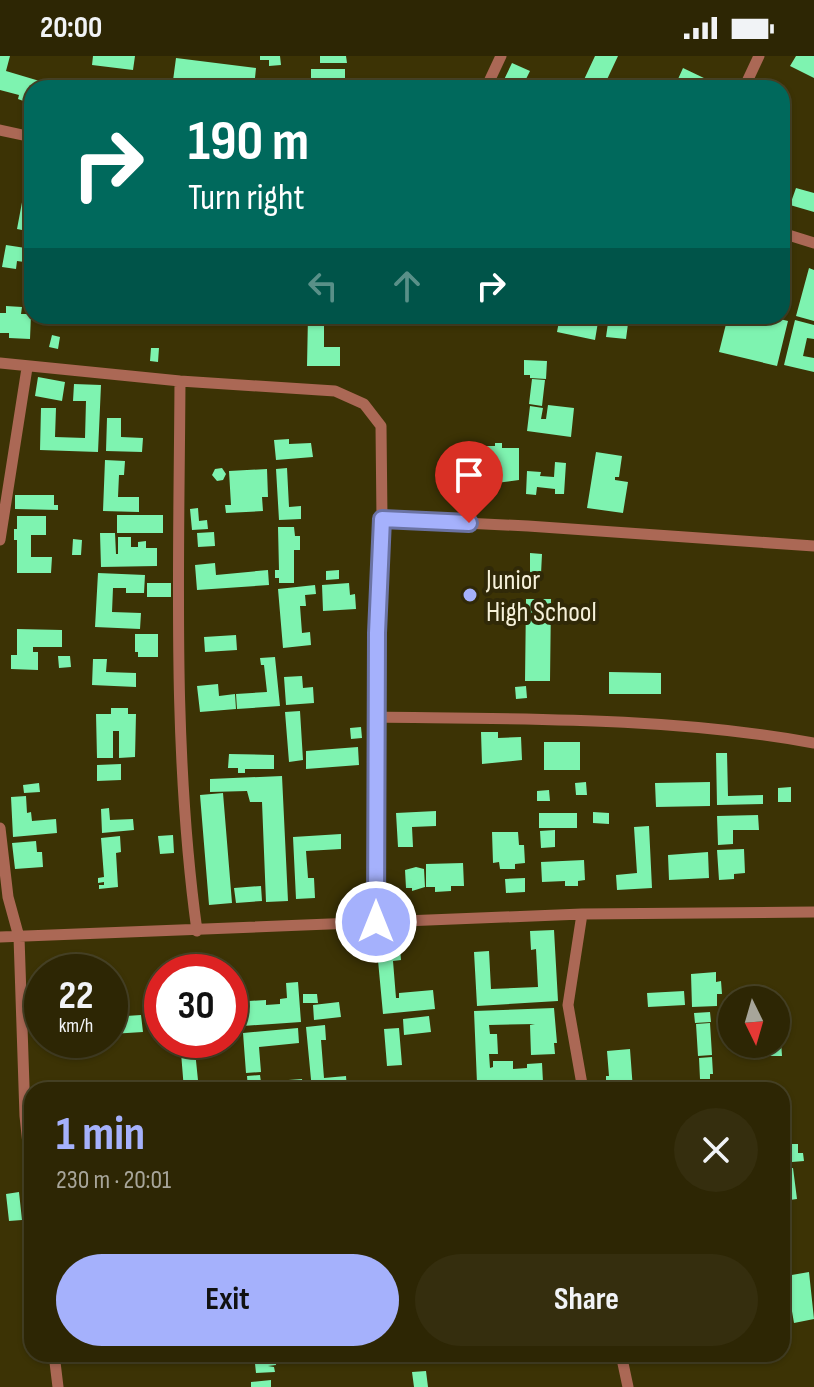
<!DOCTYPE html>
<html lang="en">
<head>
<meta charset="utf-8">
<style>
  :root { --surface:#2d2604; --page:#352e0e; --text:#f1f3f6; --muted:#a7a59a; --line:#484326; --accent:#a5b1fc }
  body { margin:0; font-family:"Sofia Sans Condensed",sans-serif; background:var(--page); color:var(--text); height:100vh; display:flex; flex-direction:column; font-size:30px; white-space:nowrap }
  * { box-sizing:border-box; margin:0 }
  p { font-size:26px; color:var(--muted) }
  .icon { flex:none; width:44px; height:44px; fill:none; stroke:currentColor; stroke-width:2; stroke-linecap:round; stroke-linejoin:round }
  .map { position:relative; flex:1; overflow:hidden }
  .details { position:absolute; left:24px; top:1026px; width:766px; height:280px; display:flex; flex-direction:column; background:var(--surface); border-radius:24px; box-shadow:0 2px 6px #0004,0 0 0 2px var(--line) }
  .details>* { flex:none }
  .hud { position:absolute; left:24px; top:24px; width:766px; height:244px; border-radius:24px; box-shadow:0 2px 6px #0004,0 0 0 2px var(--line); background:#00695c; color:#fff; overflow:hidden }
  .needle { width:52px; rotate:175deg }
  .buttons { position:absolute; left:718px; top:930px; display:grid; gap:16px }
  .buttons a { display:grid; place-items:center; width:72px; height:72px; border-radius:50%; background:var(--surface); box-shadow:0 2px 6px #0004,0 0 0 2px var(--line); font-size:40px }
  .speed { position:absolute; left:24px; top:898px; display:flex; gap:16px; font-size:40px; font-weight:700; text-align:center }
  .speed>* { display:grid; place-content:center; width:104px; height:104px; border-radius:50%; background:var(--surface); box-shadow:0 2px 6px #0004,0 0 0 2px var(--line); line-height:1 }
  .speed small { font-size:20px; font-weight:400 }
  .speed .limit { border:12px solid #d22; background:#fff; color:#111 }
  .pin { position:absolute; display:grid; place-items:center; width:68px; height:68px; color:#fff; margin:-82px -34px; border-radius:50% 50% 50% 0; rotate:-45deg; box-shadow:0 0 8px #0007 }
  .pin .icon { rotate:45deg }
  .me { position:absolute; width:88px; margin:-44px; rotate:0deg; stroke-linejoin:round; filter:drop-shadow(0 0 6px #0008) }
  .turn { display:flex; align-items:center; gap:28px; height:168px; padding:0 32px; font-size:36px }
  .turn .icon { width:104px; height:104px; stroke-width:2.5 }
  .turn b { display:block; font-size:56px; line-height:68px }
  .lanes { display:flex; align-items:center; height:76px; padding:0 32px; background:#0003; justify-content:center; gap:40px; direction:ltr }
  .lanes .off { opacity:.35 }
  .round { display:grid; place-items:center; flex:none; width:84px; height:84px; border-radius:42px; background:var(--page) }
  .headline { display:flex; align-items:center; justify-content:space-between; height:136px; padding:0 32px }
  h1 { font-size:48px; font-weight:700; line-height:60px; color:var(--accent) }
  .primary-button { display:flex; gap:16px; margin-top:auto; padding:16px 32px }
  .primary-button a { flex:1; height:92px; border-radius:48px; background:var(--accent); color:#111; font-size:32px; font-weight:700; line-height:92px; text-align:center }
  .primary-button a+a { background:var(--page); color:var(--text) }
  .status { display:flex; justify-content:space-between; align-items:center; height:56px; padding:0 40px; background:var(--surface); direction:ltr }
  .status svg { height:22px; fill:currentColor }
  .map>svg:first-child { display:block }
</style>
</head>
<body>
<div class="status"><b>20:00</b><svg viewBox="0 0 49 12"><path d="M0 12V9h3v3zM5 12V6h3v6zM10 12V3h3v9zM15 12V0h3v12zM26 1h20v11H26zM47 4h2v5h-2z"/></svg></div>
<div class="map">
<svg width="814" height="1331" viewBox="0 0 814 1331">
  <rect width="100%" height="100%" fill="#3c3305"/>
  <path fill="#7ef3b0" d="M 0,0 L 10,0 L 6,15 L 63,32 L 32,32 L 32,42 L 28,41 L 26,46 L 18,43 L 19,39 L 0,34 Z
    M 93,0 L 135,0 L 133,14 L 92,9 Z
    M 260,0 L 280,0 L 281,9 L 269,10 L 269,4 L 260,4 Z
    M 320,0 L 346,0 L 347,7 L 320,7 Z
    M 595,0 L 618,0 L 603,32 L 584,32 L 581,30 Z
    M 796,0 L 814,0 L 814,22 L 790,10 Z
    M 176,2 L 256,12 L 254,32 L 172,32 Z
    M 512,7 L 530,15 L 525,25 L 521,23 L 517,32 L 500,32 Z
    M 683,12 L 706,23 L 702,32 L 674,32 Z
    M 311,13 L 345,13 L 345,32 L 331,32 L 331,27 L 311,27 Z
    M 26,125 L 32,126 L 32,176 L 17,173 Z
    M 796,132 L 814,137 L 814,156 L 790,149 Z
    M 6,189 L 32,193 L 32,207 L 17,205 L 16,213 L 2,211 Z
    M 809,212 L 814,214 L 814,265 L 796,260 Z
    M 6,250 L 22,251 L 21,258 L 31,258 L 30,283 L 9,282 L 9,277 L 0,277 L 0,257 L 6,257 Z
    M 308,260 L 324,260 L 324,291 L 340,291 L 340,310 L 307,310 Z
    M 356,260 L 381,260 L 380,266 L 356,264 Z
    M 560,260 L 599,260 L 595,284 L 557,276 Z
    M 609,260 L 629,260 L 626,283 L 606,281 Z
    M 728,260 L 768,260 L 788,265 L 777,310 L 719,296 Z
    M 795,264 L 814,269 L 814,283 L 807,282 L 803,300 L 814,302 L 814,316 L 784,309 Z
    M 52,279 L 60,281 L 58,293 L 49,291 Z
    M 151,292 L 159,292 L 158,306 L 150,305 Z
    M 524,304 L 547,305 L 546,323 L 530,322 L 530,319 L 524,319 Z
    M 38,321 L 65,326 L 62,345 L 35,340 Z
    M 532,323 L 545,324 L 542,350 L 529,348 Z
    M 74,328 L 101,329 L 98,396 L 40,394 L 41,352 L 56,352 L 55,381 L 85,382 L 86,345 L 73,345 Z
    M 548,349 L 574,352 L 571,381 L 527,375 L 530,350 L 543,352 L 541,363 L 546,363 Z
    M 107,362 L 121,362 L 121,381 L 143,382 L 142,396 L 106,395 Z
    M 289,383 L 289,388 L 311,387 L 313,401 L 276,404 L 274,384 Z
    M 469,386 L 476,386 L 476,390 L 495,390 L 495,387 L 502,387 L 502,392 L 519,392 L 519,424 L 496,427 L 496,420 L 474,420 L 474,423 L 464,422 L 464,417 L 455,417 L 455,389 L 469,389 Z
    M 596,396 L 622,400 L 619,421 L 615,421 L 615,424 L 628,426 L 623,457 L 587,452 Z
    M 105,404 L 125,405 L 124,419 L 119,419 L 118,441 L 139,441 L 139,456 L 103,455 Z
    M 555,406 L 566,407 L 564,438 L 555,438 L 555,433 L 537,431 L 536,439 L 526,438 L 527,415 L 541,416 L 540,420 L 554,421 Z
    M 222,412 L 226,418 L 223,424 L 217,425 L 212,419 L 215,413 Z
    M 287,412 L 289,451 L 301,450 L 301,463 L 279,464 L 276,413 Z
    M 267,413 L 268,441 L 262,441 L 263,455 L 226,457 L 225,449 L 231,449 L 229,415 Z
    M 15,439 L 54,439 L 54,449 L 58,449 L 58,454 L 15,453 Z
    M 198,452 L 199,465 L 207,464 L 208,473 L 192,474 L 190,453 Z
    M 117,459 L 163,459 L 163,477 L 117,477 Z
    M 17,460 L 46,460 L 46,479 L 31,479 L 31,501 L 52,501 L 51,517 L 17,517 L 17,484 L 14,484 L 14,473 L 17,473 Z
    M 278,471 L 294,471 L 295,480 L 300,480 L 300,494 L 294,494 L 294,527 L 279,527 L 279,522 L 275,522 L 275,514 L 279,514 Z
    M 214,476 L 215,490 L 198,491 L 197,477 Z
    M 100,477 L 115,477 L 116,498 L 118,498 L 118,481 L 131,481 L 131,491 L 138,491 L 138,486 L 146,485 L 146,492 L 157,492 L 157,510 L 101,511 Z
    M 73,483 L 82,484 L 81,499 L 72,499 Z
    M 530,497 L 542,498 L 541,518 L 530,518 Z
    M 215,507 L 216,519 L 268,514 L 269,529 L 197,534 L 195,509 Z
    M 339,514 L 339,523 L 326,524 L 326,515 Z
    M 98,517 L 145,519 L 144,537 L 126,537 L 126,532 L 113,532 L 112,556 L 141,557 L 140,573 L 95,571 Z
    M 147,527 L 171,527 L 171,541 L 147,541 Z
    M 349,527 L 350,539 L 355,538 L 356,553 L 323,555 L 322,529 Z
    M 315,529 L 316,538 L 305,539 L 306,550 L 300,550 L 302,577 L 310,576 L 311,589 L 283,592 L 278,533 Z
    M 526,543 L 551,543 L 550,625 L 525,625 Z
    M 17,573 L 62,574 L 62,591 L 33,591 L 33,596 L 38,596 L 38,614 L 11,613 L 11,599 L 17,599 Z
    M 135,578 L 158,578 L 158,601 L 138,601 L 138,596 L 135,596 Z
    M 236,579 L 237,594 L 205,596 L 204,581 Z
    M 58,600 L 70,600 L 71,611 L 59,612 Z
    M 275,601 L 280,650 L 237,653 L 236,638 L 267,636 L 264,609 L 261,609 L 260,602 Z
    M 93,603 L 107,603 L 106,616 L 136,617 L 136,631 L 92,629 Z
    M 609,616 L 661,617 L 661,638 L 609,638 Z
    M 302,620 L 303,632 L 313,631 L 314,647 L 286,649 L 284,621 Z
    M 218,628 L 219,640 L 235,638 L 236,653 L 200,656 L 197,630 Z
    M 526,630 L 527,642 L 516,643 L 515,631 Z
    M 111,652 L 128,652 L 128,658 L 136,658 L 135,701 L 119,702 L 119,675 L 113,675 L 113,702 L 97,702 L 96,658 L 111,658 Z
    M 300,655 L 303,704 L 289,706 L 285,656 Z
    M 361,671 L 362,682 L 351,683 L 350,672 Z
    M 481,676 L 498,676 L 498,682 L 521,681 L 522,704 L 482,708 Z
    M 544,686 L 580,686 L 580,714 L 544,714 Z
    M 358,691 L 359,709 L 306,713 L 306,695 Z
    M 716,697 L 727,697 L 728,740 L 763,739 L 763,748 L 717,749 Z
    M 229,698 L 274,699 L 274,713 L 245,713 L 245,717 L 238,717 L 238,712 L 228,712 Z
    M 121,708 L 121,724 L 97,725 L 97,709 Z
    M 282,720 L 288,845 L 266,846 L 262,746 L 250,746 L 247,735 L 210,736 L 210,723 Z
    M 586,726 L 587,739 L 576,739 L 575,727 Z
    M 710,726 L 710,750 L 656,751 L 655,727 Z
    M 39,727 L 40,736 L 24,737 L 23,729 Z
    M 791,731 L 791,746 L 778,746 L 778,732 Z
    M 549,734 L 550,745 L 537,745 L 537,735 Z
    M 223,737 L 232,847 L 209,849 L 200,739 Z
    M 26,740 L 27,757 L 31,756 L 32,765 L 56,763 L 57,777 L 13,781 L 11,741 Z
    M 109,752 L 110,764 L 133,763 L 134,774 L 102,777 L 101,753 Z
    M 436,755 L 436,770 L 412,771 L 413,791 L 398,791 L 396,757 Z
    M 593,756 L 609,757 L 609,768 L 593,767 Z
    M 539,757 L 577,757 L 577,772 L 539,772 Z
    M 758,759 L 759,774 L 733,774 L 733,788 L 718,789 L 717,760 Z
    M 649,770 L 652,832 L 617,834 L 616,819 L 637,817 L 634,771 Z
    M 555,774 L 555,791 L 541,792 L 540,775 Z
    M 492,776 L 518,776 L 519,789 L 524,789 L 525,807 L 515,808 L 515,813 L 500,813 L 499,806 L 493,807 Z
    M 341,778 L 341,793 L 306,795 L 308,822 L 314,822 L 315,842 L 296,843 L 293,781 Z
    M 173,779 L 174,797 L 160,798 L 158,780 Z
    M 120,780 L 121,796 L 116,797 L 118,831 L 99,833 L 99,829 L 104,829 L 104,826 L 98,827 L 98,822 L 104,821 L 101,782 Z
    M 36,785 L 37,796 L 42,796 L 43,811 L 15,813 L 12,787 Z
    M 744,793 L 745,817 L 734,818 L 734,823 L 719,824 L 717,794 Z
    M 708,796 L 709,822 L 669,824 L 668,799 Z
    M 584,804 L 585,824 L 578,825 L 578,830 L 565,830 L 565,825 L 542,826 L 541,806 Z
    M 463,807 L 464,830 L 451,830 L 451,835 L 435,836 L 435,831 L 426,831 L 426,808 Z
    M 416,811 L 424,813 L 425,831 L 412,835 L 412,832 L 406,832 L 405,814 Z
    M 525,822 L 525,836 L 506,837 L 505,823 Z
    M 261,830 L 262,845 L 236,847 L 234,832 Z
    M 554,874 L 558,945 L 477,950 L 474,896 L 489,895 L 491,933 L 538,931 L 536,893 L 531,894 L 530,875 Z
    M 399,881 L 401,904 L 393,905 L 396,942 L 399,942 L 399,937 L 433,934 L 435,953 L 383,958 L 376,883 Z
    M 716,916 L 716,926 L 721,925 L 722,938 L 717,938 L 717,950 L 692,951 L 691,918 Z
    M 298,926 L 301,966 L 243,970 L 241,951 L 249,951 L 249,945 L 266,944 L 266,949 L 280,948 L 280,943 L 287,942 L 286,927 Z
    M 684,935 L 685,949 L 648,951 L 647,937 Z
    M 120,937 L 123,964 L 126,964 L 126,960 L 141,959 L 143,976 L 111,978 L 110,938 Z
    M 303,938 L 317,938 L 318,947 L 303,947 Z
    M 339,946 L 341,961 L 314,964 L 313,949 Z
    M 554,952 L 557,987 L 554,987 L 555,998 L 531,999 L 530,969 L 535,968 L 489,969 L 490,978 L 497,978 L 498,998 L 489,998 L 490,1012 L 493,1011 L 493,1005 L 513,1005 L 513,1013 L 527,1012 L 527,1008 L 542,1007 L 543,1026 L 499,1029 L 493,1029 L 493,1026 L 477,1027 L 474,955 Z
    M 710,956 L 711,966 L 695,967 L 694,957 Z
    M 429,960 L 431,976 L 404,979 L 403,963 Z
    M 710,967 L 712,999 L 698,1000 L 696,968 Z
    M 325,969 L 326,984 L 321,984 L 324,1022 L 346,1020 L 347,1034 L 312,1034 L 306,971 Z
    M 298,972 L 299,987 L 259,991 L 261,1016 L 246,1017 L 243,977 Z
    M 399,972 L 402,1009 L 387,1010 L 384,973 Z
    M 180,984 L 223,984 L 224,992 L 195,995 L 199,1034 L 184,1034 Z
    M 781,985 L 782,1000 L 768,1000 L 767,988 Z
    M 630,993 L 633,1034 L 611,1034 L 611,1030 L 606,1031 L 606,1020 L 609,1020 L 607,995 Z
    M 712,1001 L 713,1018 L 710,1018 L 710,1023 L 700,1023 L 699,1002 Z
    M 260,1019 L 261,1026 L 302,1023 L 303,1034 L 248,1034 L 247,1020 Z
    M 151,1027 L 151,1034 L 113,1034 L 113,1030 Z
    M 791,1088 L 798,1088 L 798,1097 L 803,1097 L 804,1105 L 792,1106 Z
    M 793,1112 L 797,1143 L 782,1145 L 782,1113 Z
    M 19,1136 L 22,1164 L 9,1165 L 6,1138 Z
    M 809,1216 L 814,1263 L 794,1267 L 786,1220 Z
    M 254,1298 L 275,1298 L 276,1309 L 268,1310 L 274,1311 L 275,1316 L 256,1317 Z
    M 359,1298 L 403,1298 L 403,1300 L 360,1305 Z
    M 504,1298 L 535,1298 L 535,1300 L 504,1303 Z
    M 426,1315 L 428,1331 L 414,1331 L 412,1316 Z
    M 271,1324 L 271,1331 L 251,1331 L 251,1326 Z"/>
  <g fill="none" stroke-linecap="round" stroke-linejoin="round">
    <path stroke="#ab6855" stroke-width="11" d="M 486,32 L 501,0
      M 744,32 L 759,0
      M 0,74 L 32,81
      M 782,177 L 814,187
      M 0,307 L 180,325 L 335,335 L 364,348 L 381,370 L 382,463 L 376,661 L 376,866
      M 180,325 C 179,508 172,693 197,875
      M 382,463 L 528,470 L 814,490
      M 0,484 L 27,312
      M 376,661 C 521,663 672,661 814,687
      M 0,772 L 8,841 L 19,881 L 25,1060 L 32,1126
      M 582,858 L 568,949 L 583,1034
      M 0,881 L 582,858 L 814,856
      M 54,1298 L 58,1331
      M 621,1298 L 628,1331"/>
  </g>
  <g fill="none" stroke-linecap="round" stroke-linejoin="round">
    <defs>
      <path id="route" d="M 376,866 L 377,577 L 382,463 L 469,467"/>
    </defs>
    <use href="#route" stroke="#6b73a4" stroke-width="20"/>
    <use href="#route" stroke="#a5b1fc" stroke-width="14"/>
  </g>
  <circle fill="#a5b1fc" stroke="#302908" stroke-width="3" cx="470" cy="539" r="8"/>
  <g text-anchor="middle" stroke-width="8" stroke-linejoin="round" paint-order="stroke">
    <g font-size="28" fill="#f5f0d9" stroke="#302908" text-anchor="start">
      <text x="486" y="533">Junior<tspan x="486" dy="32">High School</tspan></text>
    </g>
  </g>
</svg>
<div class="buttons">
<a><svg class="needle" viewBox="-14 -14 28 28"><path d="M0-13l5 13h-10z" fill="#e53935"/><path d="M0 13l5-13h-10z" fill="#a7a59a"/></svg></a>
</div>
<div class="speed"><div>22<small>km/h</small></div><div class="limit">30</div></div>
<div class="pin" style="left:469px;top:467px;background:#d93025"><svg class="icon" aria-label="arrive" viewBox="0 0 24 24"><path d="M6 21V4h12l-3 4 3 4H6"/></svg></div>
<svg class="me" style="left:376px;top:866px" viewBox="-20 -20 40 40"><circle r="17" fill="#a5b1fc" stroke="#fff" stroke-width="3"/><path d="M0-11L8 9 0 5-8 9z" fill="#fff"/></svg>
<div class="hud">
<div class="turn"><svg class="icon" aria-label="right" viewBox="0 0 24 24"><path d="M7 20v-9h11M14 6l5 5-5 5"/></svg><div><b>190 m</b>Turn right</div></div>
<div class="lanes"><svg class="icon off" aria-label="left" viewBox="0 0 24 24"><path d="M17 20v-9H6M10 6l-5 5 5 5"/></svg><svg class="icon off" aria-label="ahead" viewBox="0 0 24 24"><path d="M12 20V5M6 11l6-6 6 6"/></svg><svg class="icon" aria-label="right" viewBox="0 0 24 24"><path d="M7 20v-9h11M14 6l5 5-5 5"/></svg></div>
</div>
<section class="details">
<div class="headline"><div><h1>1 min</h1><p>230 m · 20:01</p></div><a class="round"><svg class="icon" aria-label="close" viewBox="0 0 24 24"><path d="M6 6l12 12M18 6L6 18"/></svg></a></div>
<div class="primary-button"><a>Exit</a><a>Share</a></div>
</section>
</div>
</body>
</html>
